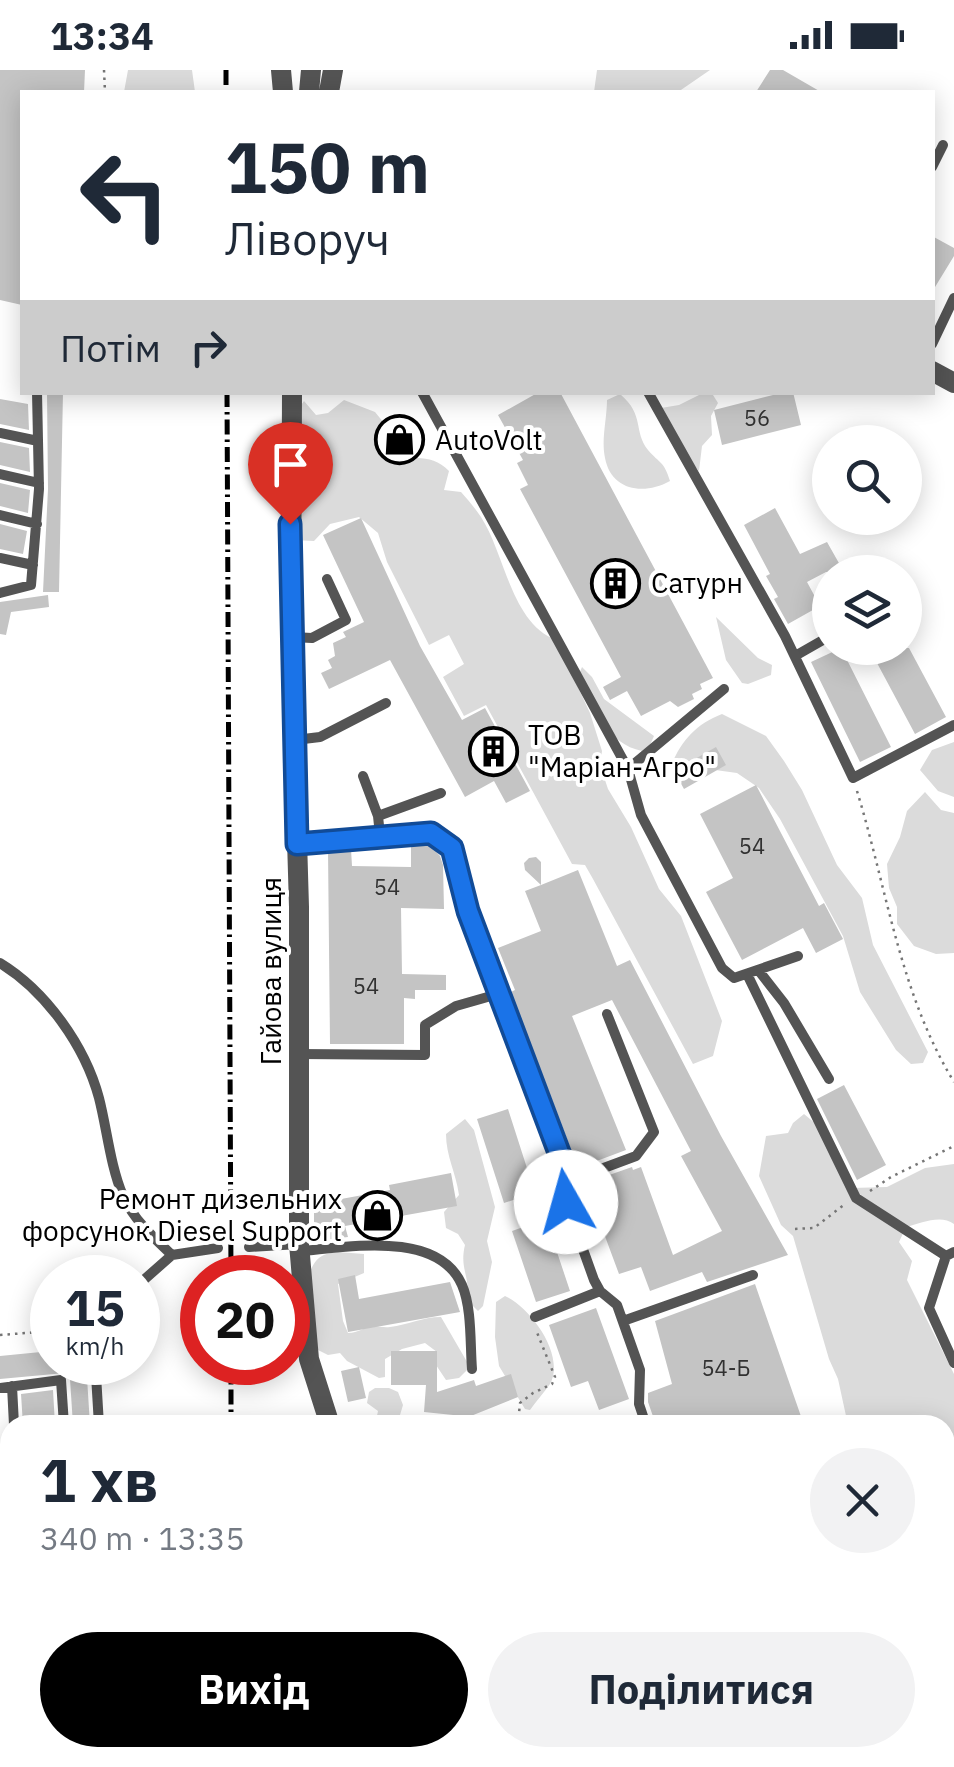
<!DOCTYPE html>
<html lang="uk">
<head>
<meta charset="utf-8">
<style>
  :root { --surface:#fff; --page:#f2f2f3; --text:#1f2937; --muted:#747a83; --accent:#000 }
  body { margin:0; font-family:"IBM Plex Sans",sans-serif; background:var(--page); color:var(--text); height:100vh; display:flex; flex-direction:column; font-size:38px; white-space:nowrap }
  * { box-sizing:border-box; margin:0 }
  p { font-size:32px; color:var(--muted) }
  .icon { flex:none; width:55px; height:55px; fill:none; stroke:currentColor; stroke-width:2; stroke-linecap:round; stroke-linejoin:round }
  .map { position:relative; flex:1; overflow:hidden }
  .side { position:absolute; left:0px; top:1345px; width:955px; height:352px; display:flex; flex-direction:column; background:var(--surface); border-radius:30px 30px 0 0; box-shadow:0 5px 25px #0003 }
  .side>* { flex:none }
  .hud { position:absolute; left:20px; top:20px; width:915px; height:305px; border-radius:0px; box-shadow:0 5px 25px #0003; background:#fff; color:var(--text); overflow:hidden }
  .fabs { position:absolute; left:812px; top:355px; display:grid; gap:20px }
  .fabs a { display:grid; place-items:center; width:110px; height:110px; border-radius:50%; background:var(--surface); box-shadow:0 5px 25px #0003; font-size:50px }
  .speed { position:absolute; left:30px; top:1185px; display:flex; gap:20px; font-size:50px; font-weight:700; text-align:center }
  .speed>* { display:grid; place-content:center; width:130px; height:130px; border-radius:50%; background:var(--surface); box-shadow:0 5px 25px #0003; line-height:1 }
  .speed small { font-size:25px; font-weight:400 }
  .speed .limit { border:15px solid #d22; background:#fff; color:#111 }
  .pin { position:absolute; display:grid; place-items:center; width:85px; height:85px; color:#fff; margin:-102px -42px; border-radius:50% 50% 50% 0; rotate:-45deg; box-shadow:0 0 10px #0007 }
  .pin .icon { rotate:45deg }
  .me { position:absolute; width:110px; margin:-55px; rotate:353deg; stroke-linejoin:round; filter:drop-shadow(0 0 8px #0008) }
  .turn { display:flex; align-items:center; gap:35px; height:210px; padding:0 40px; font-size:45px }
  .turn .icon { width:130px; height:130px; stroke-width:2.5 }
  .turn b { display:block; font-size:70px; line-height:85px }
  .then { display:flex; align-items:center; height:95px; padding:0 40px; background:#0003; gap:20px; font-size:38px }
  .round { display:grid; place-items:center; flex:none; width:105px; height:105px; border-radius:52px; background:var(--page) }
  .headline { display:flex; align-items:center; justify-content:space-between; height:170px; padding:0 40px }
  h1 { font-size:60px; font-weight:800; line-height:75px }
  .button { display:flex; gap:20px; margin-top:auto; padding:20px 40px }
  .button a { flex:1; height:115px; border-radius:60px; background:var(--accent); color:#fff; font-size:40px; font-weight:800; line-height:115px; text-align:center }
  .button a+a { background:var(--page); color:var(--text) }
  .status { display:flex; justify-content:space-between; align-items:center; height:70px; padding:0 50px; background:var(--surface); direction:ltr }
  .status svg { height:28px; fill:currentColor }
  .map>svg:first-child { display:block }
</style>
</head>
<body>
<div class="status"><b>13:34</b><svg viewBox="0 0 49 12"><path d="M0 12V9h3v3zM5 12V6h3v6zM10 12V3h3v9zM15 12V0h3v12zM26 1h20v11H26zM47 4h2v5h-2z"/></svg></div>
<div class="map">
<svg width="954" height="1697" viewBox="0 0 954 1697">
  <rect width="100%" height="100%" fill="#fff"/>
  <path fill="#dbdbdb" d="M 128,0 L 192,0 L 195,22 L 124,22 Z
    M 597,0 L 710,0 L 678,22 L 594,22 Z
    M 620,324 C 645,345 633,361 648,380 C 660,394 664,391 670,411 C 643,426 611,420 605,388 C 601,369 607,349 607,330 Z
    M 699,325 L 713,325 L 718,333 L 711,346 L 712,365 L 702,376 L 699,401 L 683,385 L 661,338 L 679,335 Z
    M 344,330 L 375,342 L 384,353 L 378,372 L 390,392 C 412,387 432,384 449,401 L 444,420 L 461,422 C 468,430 475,438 481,447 C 505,484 511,553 556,570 L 590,643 L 602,681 L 600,695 L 608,719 L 631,757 L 659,819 L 681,846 L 722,951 L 713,986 L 693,994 L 593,809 L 585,795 L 572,794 L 486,635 L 464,646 L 443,607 L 464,594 L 449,565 L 429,575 L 387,492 L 378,463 L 359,447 L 330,454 L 314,471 L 294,470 L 295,344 L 304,331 L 316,345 L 328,343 Z
    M 716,547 L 758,588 L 772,595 L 771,605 L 748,614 L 742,613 L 726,590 Z
    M 582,597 L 592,607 L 604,629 L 654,666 L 650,675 L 642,681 C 608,674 593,639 576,611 Z
    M 722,644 L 766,666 L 784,691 L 802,720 L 837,795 L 862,828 L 873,875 L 928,982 L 923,993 L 911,994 L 896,980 L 860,922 L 843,866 L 780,749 L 759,718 L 737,703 L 708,699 L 687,706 L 671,696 C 681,671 696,654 722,644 Z
    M 954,672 L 954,727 L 938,721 L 920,700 L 932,680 Z
    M 925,722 L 941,740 L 954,743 L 954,883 L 936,884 L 914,876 L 897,854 L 897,837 L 889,818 L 887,794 L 900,767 L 907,741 Z
    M 804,1044 L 822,1059 L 852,1118 L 887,1117 L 925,1098 L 954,1094 L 954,1154 C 941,1144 921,1153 906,1157 L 899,1172 L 912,1191 L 907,1210 L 954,1304 L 954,1571 L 945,1552 L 945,1355 L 848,1355 L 838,1309 L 829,1289 L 793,1166 L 781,1155 L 759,1106 L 766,1066 L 788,1063 L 793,1053 Z
    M 465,1049 L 474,1060 L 495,1137 L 487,1171 L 492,1192 L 483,1236 L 478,1241 L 467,1230 C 471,1207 459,1199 465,1175 L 458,1164 L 446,1158 L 444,1142 L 459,1125 C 456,1103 446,1086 446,1064 Z
    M 338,1182 L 364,1184 L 364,1203 L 338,1214 L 343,1251 L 348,1263 C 359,1263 363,1257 373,1256 C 379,1256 384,1258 390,1257 C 408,1255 422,1247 441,1247 L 470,1297 L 459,1308 L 446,1310 L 436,1295 L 437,1282 L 425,1273 L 402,1279 L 385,1289 L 385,1307 L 379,1308 L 347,1291 L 340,1283 L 328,1285 L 308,1275 C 307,1253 299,1199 322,1186 C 327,1183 333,1183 338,1182 Z
    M 505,1226 C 530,1237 566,1285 550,1314 C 544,1323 536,1331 530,1340 L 525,1339 L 499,1296 L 495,1267 L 496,1232 Z
    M 375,1318 L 389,1318 L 398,1322 L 403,1335 L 397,1355 L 375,1355 L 378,1341 L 367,1333 L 369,1322 Z"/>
  <path fill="#c4c4c4" d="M 0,0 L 85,0 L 84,22 L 22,22 L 22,235 L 0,230 Z
    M 770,0 L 783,0 L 821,22 L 756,22 Z
    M 932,166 L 954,178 L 954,186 L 932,222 Z
    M 47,322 L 63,322 L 59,522 L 43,522 L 48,419 Z
    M 539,322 L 560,322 L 713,608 L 700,614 L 702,619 L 692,624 L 694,629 L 678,637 L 670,631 L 641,646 L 627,621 L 610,630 L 603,617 L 621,607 L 520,419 L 528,415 L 517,393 L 523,390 L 498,345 Z
    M 785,322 L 793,322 L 801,355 L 722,375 L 714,340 Z
    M 0,329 L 28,334 L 29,360 L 0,354 Z
    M 405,349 L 421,375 L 394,391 L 379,365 Z
    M 0,372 L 29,378 L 30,402 L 0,395 Z
    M 0,413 L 30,420 L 28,443 L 0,436 Z
    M 775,438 L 800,484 L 827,472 L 844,502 L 826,502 L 807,512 L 820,536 L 788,554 L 774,529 L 778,527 L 766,506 L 770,504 L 744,455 Z
    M 361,448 L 420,576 L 462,650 L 485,638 L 530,721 L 506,733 L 494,711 L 465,727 L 390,590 L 329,619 L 321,603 L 332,598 L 328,590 L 335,586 L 333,573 L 346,567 L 343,562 L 364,552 L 323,465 Z
    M 0,454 L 27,461 L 23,484 L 0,479 Z
    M 48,525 L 49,537 L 11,542 L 6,565 L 0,564 L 0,532 Z
    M 841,578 L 891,677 L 860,692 L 811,592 Z
    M 869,578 L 909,578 L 946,647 L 915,664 Z
    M 716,677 L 726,695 L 684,719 L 674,701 Z
    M 756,715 L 819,836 L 824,833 L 843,869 L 816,883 L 803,858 L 742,890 L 706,822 L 733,808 L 700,744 Z
    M 411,774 L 431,776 L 440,786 L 443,795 L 444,839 L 401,838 L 402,904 L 446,905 L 446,920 L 415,920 L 415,929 L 404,928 L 404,974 L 330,974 L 328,780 L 351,779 L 352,796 L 411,797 Z
    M 536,787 L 541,792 L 541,815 L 578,800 L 617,896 L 630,890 L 721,1066 L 788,1185 L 707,1212 L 702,1202 L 650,1221 L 641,1197 L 619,1204 L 590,1126 L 600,1123 L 595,1110 L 632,1097 L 633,1100 L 641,1097 L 673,1185 L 722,1161 L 681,1086 L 691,1081 L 612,930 L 572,946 L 626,1080 L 578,1098 L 511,922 L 515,920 L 498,878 L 541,861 L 525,821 L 541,815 L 525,800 L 524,793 L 529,788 Z
    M 844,1015 L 886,1095 L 857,1110 L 817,1029 Z
    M 508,1039 L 535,1123 L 504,1133 L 477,1049 Z
    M 451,1103 L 457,1136 L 345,1156 L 348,1167 L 314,1171 L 314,1134 L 390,1120 L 389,1115 Z
    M 546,1149 L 570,1221 L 536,1232 L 512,1161 Z
    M 355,1205 L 359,1229 L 450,1212 L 460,1242 L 348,1262 L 338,1209 Z
    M 755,1214 L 804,1355 L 656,1355 L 648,1332 L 648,1323 L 672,1314 L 655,1251 Z
    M 596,1238 L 629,1329 L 599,1340 L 588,1311 L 571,1317 L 549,1255 Z
    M 51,1281 L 52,1292 L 86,1292 L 90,1355 L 73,1355 L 70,1309 L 65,1303 L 0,1309 L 0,1286 Z
    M 391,1281 L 437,1281 L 437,1322 L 474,1310 L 476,1316 L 511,1304 L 518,1327 L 456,1352 L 453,1345 L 424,1342 L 426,1315 L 391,1315 Z
    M 359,1297 L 366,1328 L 348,1332 L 341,1301 Z
    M 53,1320 L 55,1355 L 23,1355 L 21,1324 Z"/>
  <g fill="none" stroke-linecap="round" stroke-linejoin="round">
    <path stroke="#767676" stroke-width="2.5" stroke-dasharray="2.5 5" stroke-linecap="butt" d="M 104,0 L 105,22
      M 857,721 C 887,819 900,924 954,1012
      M 870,1121 L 891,1107 L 954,1076
      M 795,1159 L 814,1158 L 845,1134
      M 0,1265 L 39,1262
      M 524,1355 L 519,1343 L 520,1333 L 533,1323 L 552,1314 L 555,1307 L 536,1260"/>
    <path stroke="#545454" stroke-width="10" d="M 932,97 L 943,75
      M 932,274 L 954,228
      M 422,322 L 628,699 L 641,745 L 722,898 L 734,908 L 798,886
      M 648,322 L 785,566 L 853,708 L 954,655
      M 0,363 L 38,371
      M 0,404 L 39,413
      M 0,445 L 37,454
      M 0,488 L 33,495
      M 0,523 L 31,515 L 39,419 L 37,322
      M 292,567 L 312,568 L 346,550 L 327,509
      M 795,586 L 830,566
      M 295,670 L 320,667 L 386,633
      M 628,699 L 724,619
      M 363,706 L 378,746 L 380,765
      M 378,746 L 441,723
      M 297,774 L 431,763 L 452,778 L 468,841 L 567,1101 L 566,1132 L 594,1210 L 600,1221 L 617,1235 L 640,1300 L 639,1334 L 646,1355
      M 0,893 C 46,921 85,976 99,1028 C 107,1059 110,1095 123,1126 C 134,1150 153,1167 172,1185
      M 759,901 L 784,933 L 829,1009
      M 747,904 L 856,1128 L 946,1186
      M 299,984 L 425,985 L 425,955 L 456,936 L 498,924
      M 566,1112 L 636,1086 L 654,1062 L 607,944
      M 249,1177 L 299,1174
      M 300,1181 C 349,1177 438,1160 462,1215 C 472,1238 470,1274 472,1299
      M 954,1182 L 946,1186 L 929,1238 L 954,1293
      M 138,1215 L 172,1185 L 218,1178
      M 535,1247 L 600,1221
      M 623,1251 L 753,1205
      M 51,1261 L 52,1260
      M 96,1305 L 99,1355
      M 12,1316 L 14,1355
      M 0,1318 L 61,1310 L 64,1355
      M 0,1526 L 10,1529
      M 0,1620 L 10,1582
      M 134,1688 L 135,1697
      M 35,1697 L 37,1688
      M 88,1697 L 90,1688
      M 336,1697 L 336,1688
      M 669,1697 L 692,1688
      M 918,1697 L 934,1691 L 942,1697"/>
    <path stroke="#545454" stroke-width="20" d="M 932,301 L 954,313
      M 292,322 L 291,567 L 299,837 L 299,1174 L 309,1289 L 330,1355
      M 448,1688 L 451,1697"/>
    <path stroke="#545454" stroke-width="20" d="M 281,0 L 283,22
      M 309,22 L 311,0
      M 329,22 L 333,0"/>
    <path stroke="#000" stroke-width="5" stroke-dasharray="15 5 2.5 5" stroke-linecap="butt" d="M 226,0 L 226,22
      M 227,322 L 231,1208
      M 231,1292 L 231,1355
      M 232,1688 L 232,1697"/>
  </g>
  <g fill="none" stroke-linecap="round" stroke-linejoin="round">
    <defs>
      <path id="route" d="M 290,454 L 297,774 L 431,763 L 452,778 L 468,841 L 566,1101 L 566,1132"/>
    </defs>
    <use href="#route" stroke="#114b97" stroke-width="25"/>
    <use href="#route" stroke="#1a73e8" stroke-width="18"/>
  </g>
  <defs>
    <symbol id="shop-ring" viewBox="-11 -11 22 22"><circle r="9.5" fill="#fff" stroke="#000" stroke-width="1.5"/><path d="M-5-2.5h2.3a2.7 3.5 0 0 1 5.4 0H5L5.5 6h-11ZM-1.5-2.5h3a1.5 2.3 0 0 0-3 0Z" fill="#000"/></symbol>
    <symbol id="building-ring" viewBox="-11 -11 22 22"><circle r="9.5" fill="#fff" stroke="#000" stroke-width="1.5"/><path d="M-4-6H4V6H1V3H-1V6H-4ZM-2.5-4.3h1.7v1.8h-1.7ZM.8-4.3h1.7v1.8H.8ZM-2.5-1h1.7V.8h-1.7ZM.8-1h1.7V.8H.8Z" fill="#000"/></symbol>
  </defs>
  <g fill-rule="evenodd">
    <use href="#shop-ring" x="372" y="342" width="55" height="55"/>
    <use href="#building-ring" x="588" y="486" width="55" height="55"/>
    <use href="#building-ring" x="466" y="654" width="55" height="55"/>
    <use href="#shop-ring" x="350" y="1118" width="55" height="55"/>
  </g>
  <g text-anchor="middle" stroke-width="8" stroke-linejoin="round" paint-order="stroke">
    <g font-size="22" fill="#313131">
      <text x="757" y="356">56</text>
      <text x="752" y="784">54</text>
      <text x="387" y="825">54</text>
      <text x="366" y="924">54</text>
      <text x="726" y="1306">54-Б</text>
    </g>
    <g font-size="28" fill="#000" stroke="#fff" text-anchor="start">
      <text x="435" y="380">AutoVolt</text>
      <text x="651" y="523">Сатурн</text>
      <text x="528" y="675">ТОВ<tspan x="528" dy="32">"Маріан-Агро"</tspan></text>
      <text x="342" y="1139" text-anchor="end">Ремонт дизельних<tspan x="342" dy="32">форсунок Diesel Support</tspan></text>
    </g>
    <g font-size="28" fill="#000" stroke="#fff">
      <text transform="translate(271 901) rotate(-90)" y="10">Гайова вулиця</text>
    </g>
  </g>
</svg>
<div class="fabs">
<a><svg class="icon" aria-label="search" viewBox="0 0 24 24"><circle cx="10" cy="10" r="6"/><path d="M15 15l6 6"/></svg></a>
<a><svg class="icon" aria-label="layers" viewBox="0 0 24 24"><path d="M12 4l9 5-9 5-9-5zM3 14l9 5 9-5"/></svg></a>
</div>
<div class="speed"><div>15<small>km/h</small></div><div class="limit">20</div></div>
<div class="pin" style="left:290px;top:454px;background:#d93025"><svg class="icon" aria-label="arrive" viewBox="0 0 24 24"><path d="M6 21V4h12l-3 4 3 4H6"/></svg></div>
<svg class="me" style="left:566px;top:1132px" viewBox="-20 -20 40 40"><circle r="19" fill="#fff"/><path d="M0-13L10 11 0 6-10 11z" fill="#1a73e8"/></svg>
<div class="hud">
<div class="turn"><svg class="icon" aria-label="left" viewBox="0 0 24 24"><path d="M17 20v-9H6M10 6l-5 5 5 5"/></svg><div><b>150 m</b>Ліворуч</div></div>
<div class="then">Потім<svg class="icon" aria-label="right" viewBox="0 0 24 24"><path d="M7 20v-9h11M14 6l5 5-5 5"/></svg></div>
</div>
<section class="side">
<div class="headline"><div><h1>1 хв</h1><p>340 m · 13:35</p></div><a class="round"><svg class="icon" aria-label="close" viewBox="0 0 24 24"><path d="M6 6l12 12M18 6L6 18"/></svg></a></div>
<div class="button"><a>Вихід</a><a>Поділитися</a></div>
</section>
</div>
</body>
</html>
